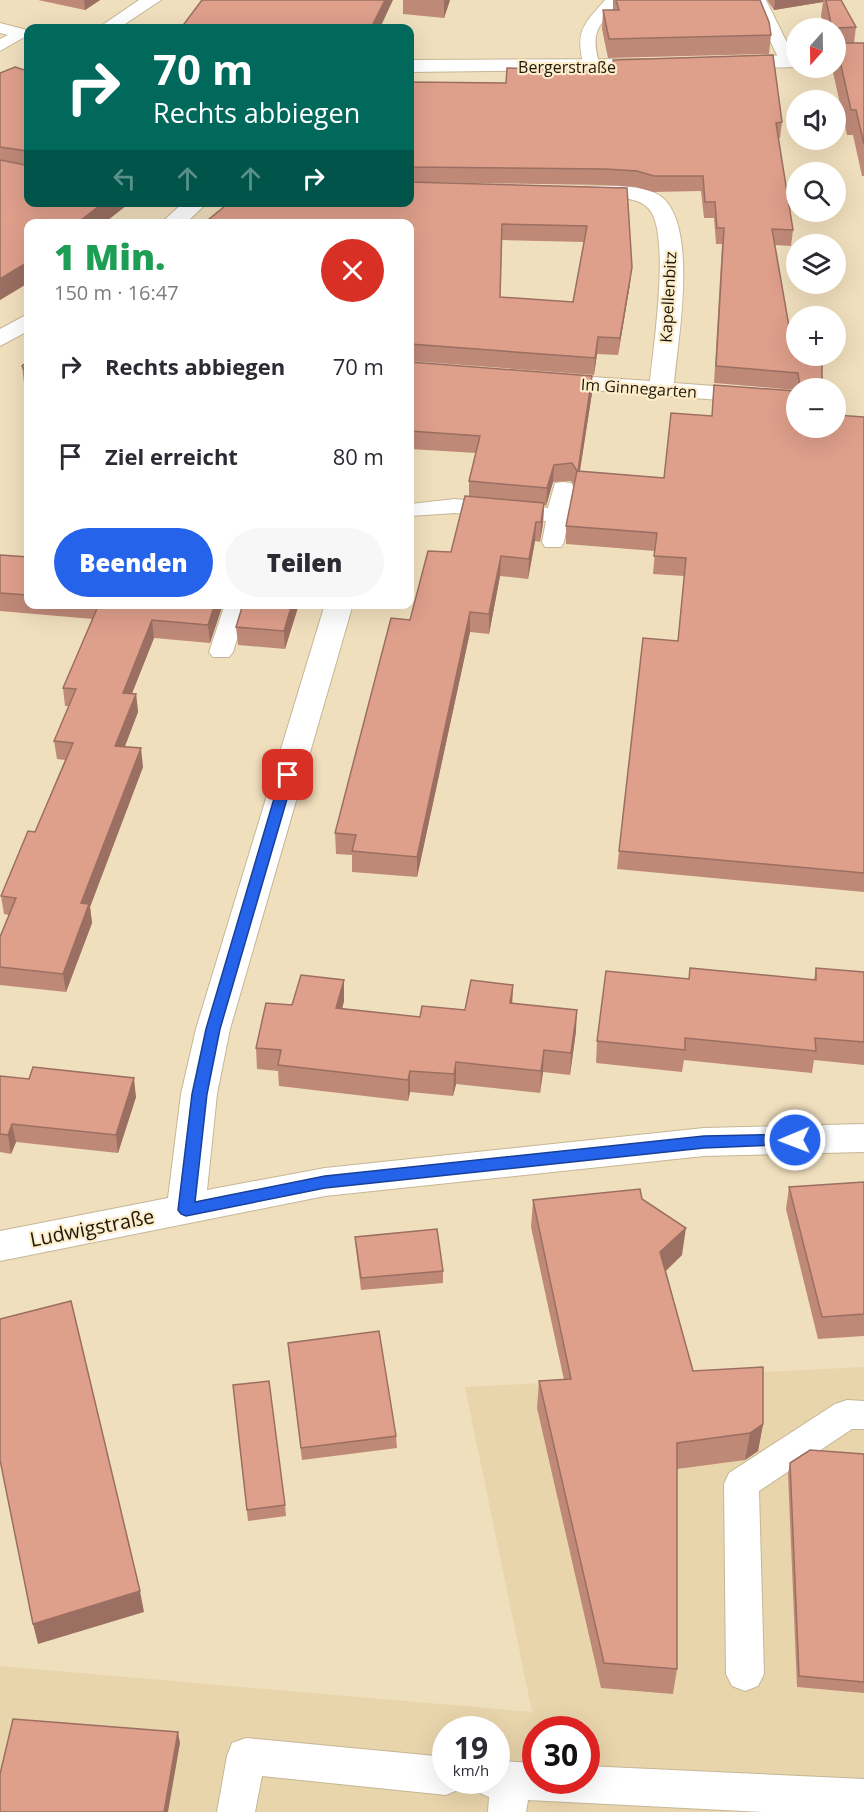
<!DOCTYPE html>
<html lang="de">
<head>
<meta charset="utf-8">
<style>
  :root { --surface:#fff; --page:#f7f7f7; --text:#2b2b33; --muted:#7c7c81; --accent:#2563eb }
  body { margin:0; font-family:"Open Sans",sans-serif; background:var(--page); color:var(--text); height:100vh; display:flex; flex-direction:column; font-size:22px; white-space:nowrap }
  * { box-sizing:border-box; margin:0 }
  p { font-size:20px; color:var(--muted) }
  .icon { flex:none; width:33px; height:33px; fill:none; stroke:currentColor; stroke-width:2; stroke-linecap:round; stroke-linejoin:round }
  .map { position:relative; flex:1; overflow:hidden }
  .panel { position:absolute; left:24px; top:219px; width:390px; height:390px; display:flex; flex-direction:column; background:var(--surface); border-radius:12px; box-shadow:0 6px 24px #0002 }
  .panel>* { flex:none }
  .top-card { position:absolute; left:24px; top:24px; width:390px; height:183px; border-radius:12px; box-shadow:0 6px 24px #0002; background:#00695c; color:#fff; overflow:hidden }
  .needle { width:39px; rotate:200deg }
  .controls { position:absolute; left:786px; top:18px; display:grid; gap:12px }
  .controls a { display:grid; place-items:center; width:60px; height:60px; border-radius:50%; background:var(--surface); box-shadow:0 6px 24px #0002; font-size:30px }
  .speed { position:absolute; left:432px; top:1716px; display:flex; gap:12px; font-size:30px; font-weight:700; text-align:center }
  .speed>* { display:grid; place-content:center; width:78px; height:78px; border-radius:50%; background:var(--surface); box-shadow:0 6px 24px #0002; line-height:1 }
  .speed small { font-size:15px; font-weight:400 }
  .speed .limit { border:9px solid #d22; background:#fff; color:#111 }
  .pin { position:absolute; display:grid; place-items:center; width:51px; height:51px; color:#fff; margin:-26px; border-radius:12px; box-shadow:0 3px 9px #0006 }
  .me { position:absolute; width:66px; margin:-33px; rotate:269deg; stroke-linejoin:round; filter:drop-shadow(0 0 4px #0008) }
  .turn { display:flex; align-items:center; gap:21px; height:126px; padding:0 30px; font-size:27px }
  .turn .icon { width:78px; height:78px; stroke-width:2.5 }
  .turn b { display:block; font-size:42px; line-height:51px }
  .lanes { display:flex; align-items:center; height:57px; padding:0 30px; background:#0003; justify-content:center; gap:30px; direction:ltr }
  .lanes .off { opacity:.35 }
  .round { display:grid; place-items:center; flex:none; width:63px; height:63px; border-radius:32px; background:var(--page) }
  .overview { display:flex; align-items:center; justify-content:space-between; height:102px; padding:0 30px }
  h1 { font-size:36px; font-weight:800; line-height:45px; color:#1e9e55 }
  .cta { display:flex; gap:12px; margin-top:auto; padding:12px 30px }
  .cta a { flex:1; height:69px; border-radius:36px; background:var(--accent); color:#fff; font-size:24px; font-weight:800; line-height:69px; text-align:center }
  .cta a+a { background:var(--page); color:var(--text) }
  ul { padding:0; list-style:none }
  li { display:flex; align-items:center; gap:18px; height:90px; padding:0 30px }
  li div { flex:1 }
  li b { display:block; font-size:22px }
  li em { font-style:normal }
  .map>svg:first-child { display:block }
</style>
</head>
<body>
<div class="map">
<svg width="864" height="1812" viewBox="0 0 864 1812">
  <rect width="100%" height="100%" fill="#f0dfbd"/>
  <path fill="#e9d5ac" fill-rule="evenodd" d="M 864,1367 L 864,1812 L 0,1812 L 0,1666 L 532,1712 L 465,1387 ZM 446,1730 L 496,1730 L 496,1780 L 446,1780 ZM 536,1730 L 586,1730 L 586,1780 L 536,1780 Z"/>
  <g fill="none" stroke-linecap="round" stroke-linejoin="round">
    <defs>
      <path id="lane" d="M 605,0 L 652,0 L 644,5 L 616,5 C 595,30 591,34 600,67 L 592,72 L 584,67 C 575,32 582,26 605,0 Z
        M 750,0 L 766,0 L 796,61 L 794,64 L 782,64 L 780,61 Z
        M 0,23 L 27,30 L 28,35 L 0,51 L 0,39 L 8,35 L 0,33 Z
        M 563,482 L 571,483 L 574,488 L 564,542 L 561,547 L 545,547 L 542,542 L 546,521 L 455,513 L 410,516 L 410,504 L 455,499 L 548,508 L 555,483 Z
        M 225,604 L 248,604 L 233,652 L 229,657 L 213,657 L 209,652 Z
        M 847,1400 L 864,1401 L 864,1429 L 852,1429 L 759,1491 L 764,1674 L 758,1686 L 745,1691 L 732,1686 L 726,1674 L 724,1484 L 729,1473 L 835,1404 Z
        M 246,1738 L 446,1757 L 446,1780 L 463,1780 L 460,1789 L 446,1795 L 262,1776 L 255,1812 L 217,1812 L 227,1756 L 232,1743 Z
        M 496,1761 L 536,1763 L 536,1780 L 586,1780 L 586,1766 L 864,1779 L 864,1812 L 763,1812 L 528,1800 L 526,1812 L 488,1812 L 489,1797 L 480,1793 L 475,1780 L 496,1780 Z"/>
      <path id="street" d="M 582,187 C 603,186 646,183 663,198 C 698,230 678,339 674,383 L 796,392 L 796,406 L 540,386 L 537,381 L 540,376 L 549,374 L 650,381 C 653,349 672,227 647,207 C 629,191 596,203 574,198 L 571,193 L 574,188 Z
        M 184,202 L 208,202 L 185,224 L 160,224 Z
        M 28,314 L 28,331 L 0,346 L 0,329 Z
        M 325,604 L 353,604 L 230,1029 L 217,1094 L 207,1190 L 325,1168 L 704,1128 L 864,1124 L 864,1152 L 704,1156 L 325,1196 L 0,1261 L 0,1231 L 168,1198 L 181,1094 L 196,1029 Z"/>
      <path id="secondary" d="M 796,55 L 796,67 L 729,69 L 719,63 L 729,57 Z
        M 657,59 L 667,65 L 664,69 L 410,72 L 410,60 Z"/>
      <path id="primary" d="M 139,0 L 161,0 L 119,28 L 98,28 Z"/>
    </defs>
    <use href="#lane" stroke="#c6b695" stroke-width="2"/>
    <use href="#street" stroke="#c6b695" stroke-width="2"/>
    <use href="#secondary" stroke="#c6b695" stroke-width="2"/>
    <use href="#primary" stroke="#c6b695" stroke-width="2"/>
    <use href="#lane" fill="#fff" fill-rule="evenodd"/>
    <use href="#street" fill="#fff" fill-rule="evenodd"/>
    <use href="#secondary" fill="#fff" fill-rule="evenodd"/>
    <use href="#primary" fill="#fff" fill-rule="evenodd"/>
  </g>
  <path fill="#bf8978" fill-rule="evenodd" d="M 38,0 L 100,0 L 85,10 Z
    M 403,0 L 450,0 L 444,18 L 403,14 Z
    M 613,0 L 760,0 L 771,35 L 769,54 L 608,58 L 602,29 L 603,10 L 613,10 Z
    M 767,0 L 841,0 L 856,27 L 854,43 L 864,43 L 864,176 L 862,176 L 853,135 L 847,135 L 832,68 L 836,68 L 836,28 L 824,28 L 821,16 L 823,2 L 774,10 Z
    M 613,60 L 782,122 L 780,138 L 778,138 L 793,230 L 791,246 L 775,245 L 791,338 L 822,388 L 796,388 L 796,428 L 864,417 L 864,892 L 617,869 L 619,851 L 678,641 L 684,576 L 653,574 L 655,551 L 566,544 L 566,526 L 574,485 L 571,481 L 553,482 L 546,506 L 544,505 L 543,523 L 540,542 L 535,541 L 528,579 L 500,576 L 489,634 L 470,632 L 417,877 L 352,872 L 352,855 L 336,854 L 335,833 L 410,620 L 451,552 L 469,497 L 469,481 L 476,453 L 410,449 L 410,362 L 592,376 L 592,393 L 580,471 L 664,478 L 712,416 L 714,385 L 796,391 L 796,390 L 714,383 L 722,244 L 716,244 L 714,218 L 704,218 L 701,191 L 653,192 L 636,187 L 604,185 L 410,182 L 627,188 L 630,284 L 618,355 L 597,354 L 594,375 L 410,361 L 410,82 L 506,83 L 612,72 ZM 502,240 L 584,242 L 573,302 L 500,297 Z
    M 28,71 L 28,283 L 0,300 L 0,73 Z
    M 28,361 L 28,390 L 24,383 L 22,366 Z
    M 0,555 L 28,557 L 28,604 L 223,604 L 210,643 L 154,638 L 132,693 L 136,694 L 138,712 L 124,747 L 143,767 L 90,907 L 92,923 L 66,992 L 0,985 L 0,937 L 9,915 L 4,914 L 1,896 L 35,832 L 65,760 L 57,759 L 54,741 L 69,706 L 65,706 L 63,688 L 93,619 L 0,611 Z
    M 299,604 L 285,649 L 238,645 L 236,627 Z
    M 816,968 L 864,972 L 864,1065 L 814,1060 L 812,1073 L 684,1060 L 682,1072 L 596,1063 L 597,1041 L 689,979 L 814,980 Z
    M 513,985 L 512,1003 L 576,1031 L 570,1075 L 543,1072 L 540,1093 L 456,1084 L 453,1096 L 410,1092 L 408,1101 L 279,1086 L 278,1071 L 257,1069 L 256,1048 L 292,1005 L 344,1001 L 342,1009 L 420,1017 L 465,1010 Z
    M 0,1076 L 136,1097 L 118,1153 L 16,1142 L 11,1154 L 0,1152 Z
    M 864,1182 L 864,1336 L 818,1339 L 786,1209 L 789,1187 Z
    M 642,1199 L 682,1255 L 666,1271 L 693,1371 L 763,1424 L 758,1451 L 745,1460 L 677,1469 L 677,1669 L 673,1694 L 601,1688 L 537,1408 L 539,1381 L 564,1380 L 531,1227 L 533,1200 Z
    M 355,1237 L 443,1271 L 443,1283 L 361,1290 L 356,1249 Z
    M 288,1343 L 396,1436 L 397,1448 L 302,1460 Z
    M 233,1385 L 285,1505 L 286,1516 L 248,1521 Z
    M 864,1454 L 864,1693 L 797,1687 L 788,1474 L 790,1463 Z"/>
  <path fill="#9b6f61" d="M 84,0 L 100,0 L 85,10 Z
    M 385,0 L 393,0 L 380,28 L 371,28 Z
    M 444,0 L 450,0 L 444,18 Z
    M 775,0 L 823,0 L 823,2 L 774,10 Z
    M 104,202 L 131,202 L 103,224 L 76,224 Z
    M 28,262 L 28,283 L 0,300 L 0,279 Z
    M 632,267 L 630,284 L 618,355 L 620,338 Z
    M 598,337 L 597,354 L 594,375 L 595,358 Z
    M 592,376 L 592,393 L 577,488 L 578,471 Z
    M 554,465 L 553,482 L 546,506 L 547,488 Z
    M 544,503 L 543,523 L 540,542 L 541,522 Z
    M 536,522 L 535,541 L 528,579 L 529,559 Z
    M 501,556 L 500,576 L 489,634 L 489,614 Z
    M 215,604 L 223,604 L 210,643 L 208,625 Z
    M 292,604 L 299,604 L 285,649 L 284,631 Z
    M 470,612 L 470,632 L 417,877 L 417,857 Z
    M 152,620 L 154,638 L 125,711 L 123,693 Z
    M 136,694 L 138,712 L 118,765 L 115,746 Z
    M 141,748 L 143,767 L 90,907 L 92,923 L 66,992 L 63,974 L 81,903 Z
    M 344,980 L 344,1001 L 337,1029 L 336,1008 Z
    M 513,985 L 512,1006 L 510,1003 Z
    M 577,1010 L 576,1031 L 570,1075 L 571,1053 Z
    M 544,1050 L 543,1072 L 540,1093 L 541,1071 Z
    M 456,1062 L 456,1084 L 453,1096 L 454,1074 Z
    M 410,1071 L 410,1092 L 408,1101 L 408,1080 Z
    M 134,1078 L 136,1097 L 118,1153 L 116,1135 Z
    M 12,1124 L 16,1142 L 11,1154 L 8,1135 Z
    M 686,1228 L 682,1255 L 657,1279 L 660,1252 Z
    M 763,1424 L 758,1451 L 745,1460 L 750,1433 Z
    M 140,1591 L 144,1612 L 38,1644 L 33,1624 Z
    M 178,1732 L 180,1743 L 168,1812 L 164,1812 Z"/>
  <path fill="#de9f8b" stroke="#9b6f61" stroke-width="1.5" fill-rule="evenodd" d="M 202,0 L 385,0 L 371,28 L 181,28 Z
    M 616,0 L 760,0 L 769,22 L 771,35 L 609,39 L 603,10 L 619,10 Z
    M 826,0 L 841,0 L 856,27 L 837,28 L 838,43 L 864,43 L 864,144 L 856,110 L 851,110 L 836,43 L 836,28 L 832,28 Z
    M 773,55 L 782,122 L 776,123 L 793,230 L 772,229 L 791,338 L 796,338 L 796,356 L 822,356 L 822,388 L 800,388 L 798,373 L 716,366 L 724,228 L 717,228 L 715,202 L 705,202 L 703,176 L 654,176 L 637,171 L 605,169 L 410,167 L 410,82 L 506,83 L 507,68 L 615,72 L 613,60 Z
    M 15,67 L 28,71 L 28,202 L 104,202 L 76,224 L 28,224 L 28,262 L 0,279 L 0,160 L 25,165 L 28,163 L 27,151 L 0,147 L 0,73 Z
    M 410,179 L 410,182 L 627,188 L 632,267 L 620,338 L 598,337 L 595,358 L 410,344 L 410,224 L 203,224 L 230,202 L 410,202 ZM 502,224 L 587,226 L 573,302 L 500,297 Z
    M 28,361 L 28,376 L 22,366 Z
    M 410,362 L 592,376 L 578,471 L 664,478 L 671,413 L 712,416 L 714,385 L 796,391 L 796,428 L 836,428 L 836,415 L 864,417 L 864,873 L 619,851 L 643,638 L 678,641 L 686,558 L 654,556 L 657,533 L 566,526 L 577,471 L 572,463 L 554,465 L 547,488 L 469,481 L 480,436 L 410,431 Z
    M 465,496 L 544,503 L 541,522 L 536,522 L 529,559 L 501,556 L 489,614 L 470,612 L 417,857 L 352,851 L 356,835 L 335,833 L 391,618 L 410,620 L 428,551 L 451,552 Z
    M 0,555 L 28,557 L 28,595 L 0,593 Z
    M 99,604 L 215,604 L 208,625 L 152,620 L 123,693 L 136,694 L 115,746 L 141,748 L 81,903 L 89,904 L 63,974 L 0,967 L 0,937 L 16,898 L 1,896 L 28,831 L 35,832 L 73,743 L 54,741 L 76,689 L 63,688 Z
    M 243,604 L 292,604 L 284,631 L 236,627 Z
    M 690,968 L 816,980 L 816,968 L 864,972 L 864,1042 L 815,1038 L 816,1051 L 685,1038 L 685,1050 L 597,1041 L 606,971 L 689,979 Z
    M 301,975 L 344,980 L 336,1008 L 420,1017 L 422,1006 L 465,1010 L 471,980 L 513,985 L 510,1003 L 577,1010 L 571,1053 L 544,1050 L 541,1071 L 456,1062 L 454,1074 L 410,1071 L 408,1080 L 278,1065 L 281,1050 L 256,1048 L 266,1003 L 292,1005 Z
    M 33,1067 L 134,1078 L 116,1135 L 12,1124 L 8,1135 L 0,1134 L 0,1076 L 29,1079 Z
    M 864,1182 L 864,1314 L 822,1317 L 789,1187 Z
    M 640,1189 L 642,1199 L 686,1228 L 660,1252 L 693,1371 L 763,1367 L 763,1424 L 750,1433 L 677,1443 L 677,1669 L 604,1663 L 539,1381 L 571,1379 L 533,1200 Z
    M 437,1229 L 443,1271 L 361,1278 L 355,1237 Z
    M 71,1301 L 140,1591 L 33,1624 L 0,1460 L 0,1319 Z
    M 379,1331 L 396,1436 L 301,1448 L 288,1343 Z
    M 269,1381 L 285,1505 L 247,1510 L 233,1385 Z
    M 810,1450 L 864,1454 L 864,1682 L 799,1676 L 790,1463 Z
    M 13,1719 L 178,1732 L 164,1812 L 0,1812 L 0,1774 Z"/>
  <path fill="#2563eb" stroke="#184099" stroke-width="1.5" d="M 288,771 L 294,775 L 220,1029 L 207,1094 L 195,1202 L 325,1176 L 704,1136 L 795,1134 L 801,1136 L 803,1140 L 801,1144 L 704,1148 L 325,1188 L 186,1216 L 181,1214 L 178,1210 L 192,1094 L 206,1029 L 281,775 Z"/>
  <g text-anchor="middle" stroke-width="4.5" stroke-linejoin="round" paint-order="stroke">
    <g font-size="16" fill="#1f190d" stroke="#fdedca">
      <text x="567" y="73">Bergerstraße</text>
      <text transform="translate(668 297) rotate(-87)" y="6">Kapellenbitz</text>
      <text transform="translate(639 388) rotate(4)" y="6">Im Ginnegarten</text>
    </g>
    <g font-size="20" fill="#1f190d" stroke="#fdedca">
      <text transform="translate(92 1228) rotate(-11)" y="7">Ludwigstraße</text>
    </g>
  </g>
</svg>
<div class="controls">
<a><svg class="needle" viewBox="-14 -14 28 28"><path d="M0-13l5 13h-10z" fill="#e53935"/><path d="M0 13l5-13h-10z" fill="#7c7c81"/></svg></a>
<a><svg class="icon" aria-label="sound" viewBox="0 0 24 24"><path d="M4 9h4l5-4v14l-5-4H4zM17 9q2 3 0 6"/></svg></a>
<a><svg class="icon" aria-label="search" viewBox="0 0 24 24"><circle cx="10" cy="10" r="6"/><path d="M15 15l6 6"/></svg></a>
<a><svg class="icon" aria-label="layers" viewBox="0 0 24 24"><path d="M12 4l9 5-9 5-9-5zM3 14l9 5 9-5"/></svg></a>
<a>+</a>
<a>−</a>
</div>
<div class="speed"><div>19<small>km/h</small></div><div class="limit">30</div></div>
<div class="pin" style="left:288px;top:775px;background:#d93025"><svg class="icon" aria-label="arrive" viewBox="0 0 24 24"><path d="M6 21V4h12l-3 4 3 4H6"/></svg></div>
<svg class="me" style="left:795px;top:1140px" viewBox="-20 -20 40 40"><circle r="17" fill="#2563eb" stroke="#fff" stroke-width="3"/><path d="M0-11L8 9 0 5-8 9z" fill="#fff"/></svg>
<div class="top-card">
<div class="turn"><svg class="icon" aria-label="right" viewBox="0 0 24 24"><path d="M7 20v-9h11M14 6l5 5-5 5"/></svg><div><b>70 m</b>Rechts abbiegen</div></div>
<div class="lanes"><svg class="icon off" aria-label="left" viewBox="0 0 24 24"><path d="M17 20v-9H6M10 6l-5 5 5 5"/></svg><svg class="icon off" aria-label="ahead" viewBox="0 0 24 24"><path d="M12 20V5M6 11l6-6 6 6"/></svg><svg class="icon off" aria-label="ahead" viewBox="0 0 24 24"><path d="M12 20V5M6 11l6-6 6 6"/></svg><svg class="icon" aria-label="right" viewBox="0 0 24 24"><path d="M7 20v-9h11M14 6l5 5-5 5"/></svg></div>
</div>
<section class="panel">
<div class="overview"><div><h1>1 Min.</h1><p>150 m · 16:47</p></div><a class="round" style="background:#d93025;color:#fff"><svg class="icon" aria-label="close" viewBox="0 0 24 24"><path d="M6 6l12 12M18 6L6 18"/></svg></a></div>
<ul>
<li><svg class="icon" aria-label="right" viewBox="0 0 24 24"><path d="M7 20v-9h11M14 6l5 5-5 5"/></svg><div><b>Rechts abbiegen</b></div><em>70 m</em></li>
<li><svg class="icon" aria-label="arrive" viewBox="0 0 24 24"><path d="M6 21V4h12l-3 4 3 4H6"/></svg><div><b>Ziel erreicht</b></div><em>80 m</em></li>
</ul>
<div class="cta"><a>Beenden</a><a>Teilen</a></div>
</section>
</div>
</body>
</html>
